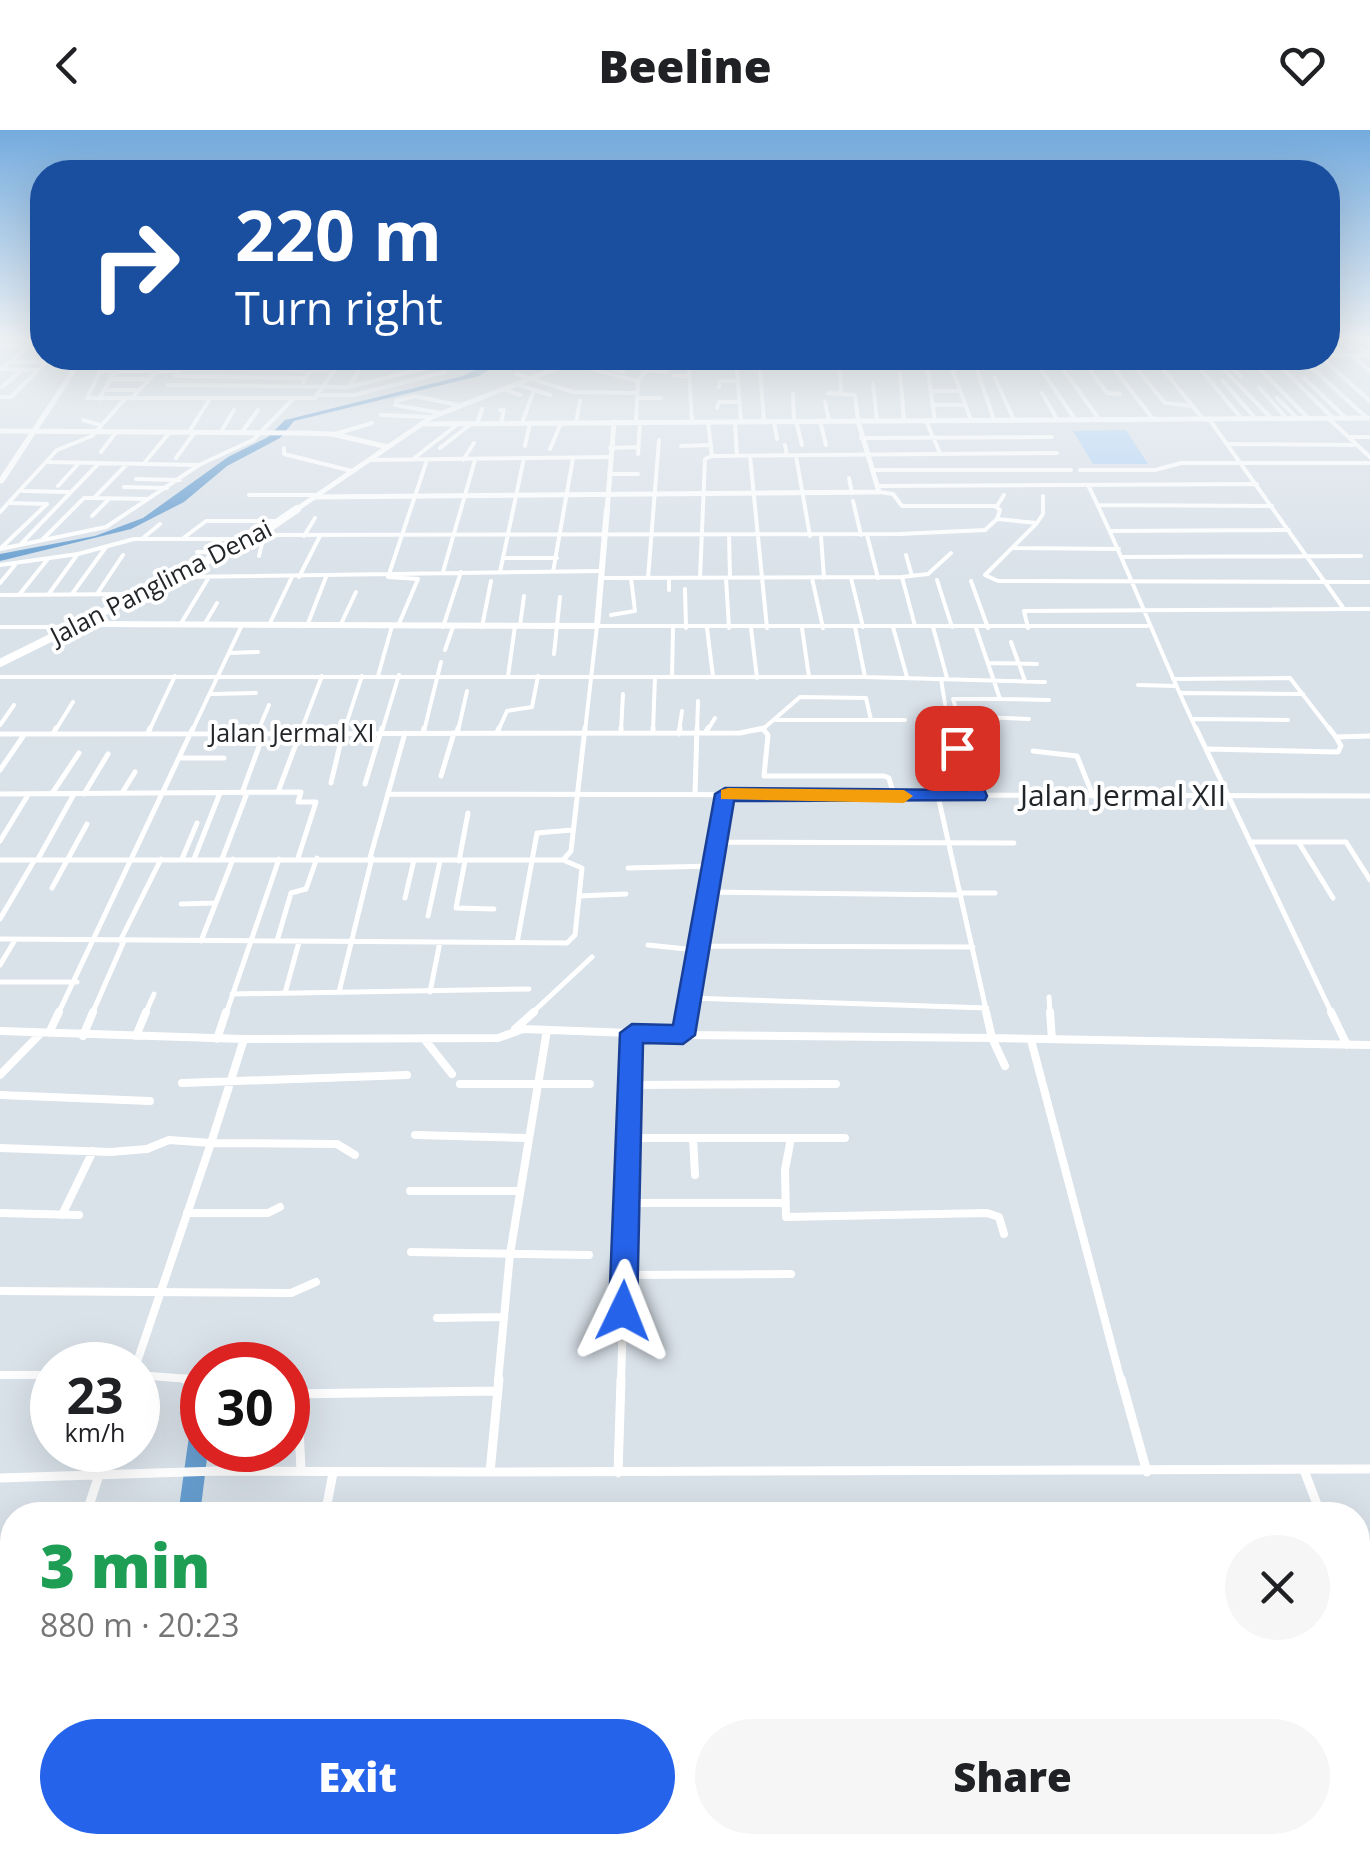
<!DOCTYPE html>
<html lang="en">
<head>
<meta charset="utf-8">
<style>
  :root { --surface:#fff; --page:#f6f6f6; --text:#202124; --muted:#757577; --accent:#2563eb }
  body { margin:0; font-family:"Open Sans",sans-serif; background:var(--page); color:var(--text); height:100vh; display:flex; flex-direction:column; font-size:38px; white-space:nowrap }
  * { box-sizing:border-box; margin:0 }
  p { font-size:32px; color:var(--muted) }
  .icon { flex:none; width:55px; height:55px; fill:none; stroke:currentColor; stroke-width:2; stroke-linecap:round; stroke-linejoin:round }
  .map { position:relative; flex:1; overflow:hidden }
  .details { position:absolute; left:0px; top:1372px; width:1370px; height:352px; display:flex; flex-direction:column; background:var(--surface); border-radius:40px 40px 0 0; box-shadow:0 10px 40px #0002 }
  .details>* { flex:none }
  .banner { position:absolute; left:30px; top:30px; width:1310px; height:210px; border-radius:40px; box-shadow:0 10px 40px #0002; background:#1a4fa0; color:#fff; overflow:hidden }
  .speed { position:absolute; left:30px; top:1212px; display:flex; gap:20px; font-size:50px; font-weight:700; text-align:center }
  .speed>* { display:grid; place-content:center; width:130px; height:130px; border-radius:50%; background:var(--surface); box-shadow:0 10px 40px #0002; line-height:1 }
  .speed small { font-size:25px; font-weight:400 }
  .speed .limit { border:15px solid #d22; background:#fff; color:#111 }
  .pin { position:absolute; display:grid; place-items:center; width:85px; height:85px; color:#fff; margin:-42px; border-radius:20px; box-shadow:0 5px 15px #0006 }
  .me { position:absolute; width:110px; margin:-55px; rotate:2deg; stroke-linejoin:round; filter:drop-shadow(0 0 8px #0008) }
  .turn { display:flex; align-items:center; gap:35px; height:210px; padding:0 40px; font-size:45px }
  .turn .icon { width:130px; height:130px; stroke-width:2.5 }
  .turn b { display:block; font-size:70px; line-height:85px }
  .round { display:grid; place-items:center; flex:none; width:105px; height:105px; border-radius:52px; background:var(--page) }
  .overview { display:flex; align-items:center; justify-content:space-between; height:170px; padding:0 40px }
  h1 { font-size:60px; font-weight:800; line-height:75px; color:#1e9e55 }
  .primary-button { display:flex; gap:20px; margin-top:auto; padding:20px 40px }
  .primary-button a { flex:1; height:115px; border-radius:60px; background:var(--accent); color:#fff; font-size:40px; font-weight:800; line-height:115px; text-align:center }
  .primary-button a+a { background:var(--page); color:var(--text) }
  header { display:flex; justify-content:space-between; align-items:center; height:130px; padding:0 40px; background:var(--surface); font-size:45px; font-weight:800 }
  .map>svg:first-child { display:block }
</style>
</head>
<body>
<header><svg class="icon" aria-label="back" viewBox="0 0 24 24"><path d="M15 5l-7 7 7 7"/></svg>Beeline<svg class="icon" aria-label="heart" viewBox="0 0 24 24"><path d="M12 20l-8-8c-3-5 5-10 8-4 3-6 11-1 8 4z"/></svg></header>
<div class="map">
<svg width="1370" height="1724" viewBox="0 0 1370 1724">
  <rect width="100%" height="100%" fill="#d9e1e9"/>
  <path fill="#b0d4f7" d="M 1126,300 L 1148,334 L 1093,334 L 1073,301 Z"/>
  <path fill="#669ed0" d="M 499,228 L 508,228 L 479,246 L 294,291 L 280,308 L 227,336 L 184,372 L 131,399 L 0,431 L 0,424 L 95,406 L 143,388 L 228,327 L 268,307 L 285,290 L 463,246 Z"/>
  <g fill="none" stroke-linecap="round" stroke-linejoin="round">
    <path fill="#669ed0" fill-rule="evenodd" d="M 199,1296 L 202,1297 L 202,1320 L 208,1320 L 200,1385 L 178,1385 L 189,1306 L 192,1299 Z
      M 12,1650 L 12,1676 L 0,1681 L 0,1655 Z"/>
    <path stroke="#fff" stroke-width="4" d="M 1328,210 L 1344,225
      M 1341,210 L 1351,218
      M 1351,210 L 1368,224
      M 0,215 L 42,216
      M 1328,225 L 1370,225
      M 1353,226 L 1370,241
      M 107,228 L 87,268 L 315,268 L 343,228
      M 549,228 L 638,251
      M 605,228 L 620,233
      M 677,228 L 677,232
      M 926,228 L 935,291
      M 948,228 L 971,290
      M 973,228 L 994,290
      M 1033,228 L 1075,289
      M 1055,228 L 1099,289
      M 1081,228 L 1107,263 L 1120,264
      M 1106,228 L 1153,289
      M 1128,228 L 1165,273 L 1193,276
      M 1154,228 L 1203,289
      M 1191,228 L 1242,289
      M 1213,228 L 1272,289
      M 1223,228 L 1241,247
      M 1249,228 L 1308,288
      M 1272,228 L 1333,288
      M 1301,228 L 1367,288
      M 1322,228 L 1370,271
      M 579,229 L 623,242
      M 189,230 L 254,231
      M 12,232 L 44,232
      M 121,232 L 164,232
      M 339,233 L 431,234
      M 694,234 L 739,234
      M 927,235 L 951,235
      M 825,237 L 840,237
      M 3,238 L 28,217
      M 632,238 L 647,240
      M 737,238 L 783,237
      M 760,238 L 764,292
      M 0,239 L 37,240
      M 181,239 L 333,240
      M 689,239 L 692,292
      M 100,241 L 179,241
      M 900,243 L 904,291
      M 517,244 L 573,262 L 637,263
      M 175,246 L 305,248
      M 674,246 L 690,246
      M 995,248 L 1014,290
      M 1304,248 L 1346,288
      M 110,249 L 149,249
      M 1222,250 L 1256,289
      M 638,251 L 647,240 L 667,242
      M 303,252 L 319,228
      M 873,253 L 877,291
      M 516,254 L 550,265
      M 167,255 L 349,257 L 466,228
      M 2,257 L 20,241
      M 349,257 L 363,234
      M 719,257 L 720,251 L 738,251
      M 1259,257 L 1287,289
      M 503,259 L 520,265
      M 104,260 L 138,260
      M 931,261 L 960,261
      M 828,263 L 855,265 L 858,291
      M 1042,263 L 1057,289
      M 793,264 L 794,291
      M 841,264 L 840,233 L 926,232
      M 319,265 L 354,265 L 445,242
      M 0,267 L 11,267 L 50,228
      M 637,268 L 661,268
      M 1277,268 L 1297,288
      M 99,269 L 123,228
      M 131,269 L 169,228
      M 396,271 L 415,266 L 457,275
      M 825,272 L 829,291
      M 395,275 L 441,283
      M 932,275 L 965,275
      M 717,278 L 719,272 L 739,272
      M 500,280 L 504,280 L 501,293
      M 381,285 L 432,287
      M 1328,288 L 1370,327
      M 1209,289 L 1344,479
      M 83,290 L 100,295
      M 796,291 L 802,315
      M 820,291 L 826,315
      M 926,291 L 940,323
      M 636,292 L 638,251
      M 708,292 L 712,326
      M 735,292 L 737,326
      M 741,292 L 737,240 L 743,228
      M 774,292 L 777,309
      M 522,293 L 534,260
      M 576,293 L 580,271
      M 477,294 L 482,279
      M 189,302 L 209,270
      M 221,302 L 234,280
      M 242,302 L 258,280
      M 335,304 L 372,293
      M 1349,307 L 1370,307
      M 861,308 L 1052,307
      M 1228,314 L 1354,315
      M 785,315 L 787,326
      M 525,316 L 530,293
      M 681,316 L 710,315
      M 284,318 L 284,324 L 352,341
      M 440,318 L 471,294
      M 610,318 L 638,317
      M 550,319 L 561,293
      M 101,322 L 117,301
      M 638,324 L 640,292
      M 712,326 L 1057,323
      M 750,326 L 767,498
      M 796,326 L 810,406
      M 176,328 L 195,302
      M 413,329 L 458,294
      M 369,330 L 610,327
      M 463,330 L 474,313
      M 47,332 L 198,335
      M 145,332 L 170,302
      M 127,334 L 94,368 L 148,369
      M 872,340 L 1071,340
      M 1080,340 L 1155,340 L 1181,333 L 1370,333
      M 609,344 L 638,344
      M 849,348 L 852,363
      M 136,349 L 180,350
      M 1088,355 C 1128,436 1158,519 1197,601
      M 58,356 L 79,333
      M 878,356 L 1257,354
      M 124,357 L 167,358
      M 23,361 L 70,362
      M 879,362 L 893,364 L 902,376 L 995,376 L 1000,380 L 997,389 L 1037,393 L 985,445 L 998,451 L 1370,452
      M 249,365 L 317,365
      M 853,371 L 861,405
      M 1098,375 L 1272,376
      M 997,376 L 1004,365
      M 0,382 L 57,320 L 92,306 L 124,270
      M 92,386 L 109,369
      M 1037,393 L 1043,384 L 1043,366
      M 1111,401 L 1289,400
      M 899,404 L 985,400 L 997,389
      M 260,405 L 902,404
      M 729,405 L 730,448
      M 867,405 L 878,448
      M 304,406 L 315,388
      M 821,406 L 824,448
      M 257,407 L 263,409 L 259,426
      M 143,408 L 160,394
      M 182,409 L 206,391 L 278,391
      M 42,410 L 84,368 L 94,368
      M 21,414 L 99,333
      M 2,417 L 47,374 L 11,373
      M 1012,418 L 1119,419
      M 0,419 L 106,397 L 199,335 L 253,310 L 293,269
      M 197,422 L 221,422
      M 906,425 L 912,446
      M 1123,427 L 1361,426
      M 503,428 L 557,428
      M 0,435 L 78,424 L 134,409 L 246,409
      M 390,441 L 427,330
      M 443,442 L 475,330
      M 500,442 L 524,328
      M 553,442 L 573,328
      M 179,447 L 601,441
      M 299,447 L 320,406
      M 388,447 L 418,449 L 398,496
      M 902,447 L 915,496
      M 601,448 L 902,447 L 928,444 L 951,423
      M 648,448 L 659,310
      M 669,448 L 669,460
      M 700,448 L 705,329 L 712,326
      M 726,448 L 729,498
      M 812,448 L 823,498
      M 851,448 L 863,497
      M 937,450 L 952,497
      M 971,451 L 988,498
      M 0,453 L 15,435
      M 685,459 L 686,498
      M 72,464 L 106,417
      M 97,464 L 123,425
      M 0,465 L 139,464
      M 19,465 L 47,430
      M 48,465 L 77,425
      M 611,485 L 635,481 L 631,448
      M 180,495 L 209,447
      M 204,495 L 217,473
      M 269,495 L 292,447
      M 307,496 L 326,447
      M 340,496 L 356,462
      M 520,496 L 524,466
      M 0,497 L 69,497
      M 443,497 L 461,442
      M 482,497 L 491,451
      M 855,497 L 865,547
      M 893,497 L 907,547
      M 933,497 L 947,548
      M 707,498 L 713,547
      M 751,498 L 757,548
      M 802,498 L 809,547
      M 976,498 L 1000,569 L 953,569 L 958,586 L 1029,589
      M 1028,498 L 1024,481 L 1370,479
      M 1011,512 L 1025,551
      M 445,520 L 453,497
      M 229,523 L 258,522
      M 554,524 L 560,467
      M 988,533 L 1037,534
      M 378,546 L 392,496
      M 508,546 L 515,496
      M 0,547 L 865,547 L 1045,552
      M 672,547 L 673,497
      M 941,549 L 945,574
      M 1173,549 L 1290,548 L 1331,601
      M 1138,555 L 1176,556
      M 1181,563 L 1303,564
      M 212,564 L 256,563
      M 1000,569 L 1049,570
      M 1194,589 L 1288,590
      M 773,590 L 905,590
      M 0,595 L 14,575
      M 55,601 L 73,572
      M 149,601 L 175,546
      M 192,601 L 242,495
      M 258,601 L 269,575
      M 301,601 L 322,546
      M 344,601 L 362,546
      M 382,601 L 399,545
      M 424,601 L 441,532
      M 458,601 L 467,561
      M 498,601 L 507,581 L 532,577 L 538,546
      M 585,601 L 597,496 L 1147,496
      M 621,601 L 623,564
      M 653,601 L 655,547
      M 679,601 L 682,581
      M 697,601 L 698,571
      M 707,601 L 715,588
      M 753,601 L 763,599 L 800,567 L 866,568 L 871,590"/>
    <path stroke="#fff" stroke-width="5" d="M 1196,598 L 1332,884
      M 1329,598 L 1336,607
      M 763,599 L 768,605 L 764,646 L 884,646 L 889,648 L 894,666
      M 54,602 L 56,598
      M 148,603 L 150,598
      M 257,603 L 259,598
      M 423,603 L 424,598
      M 457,603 L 458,598
      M 497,603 L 499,598
      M 621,603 L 621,598
      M 653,603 L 653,598
      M 705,603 L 708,598
      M 0,604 L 740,603 L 764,598
      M 679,604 L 680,598
      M 1208,619 L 1338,622 L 1341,616 L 1336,607 L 1370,606
      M 921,620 L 959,619 L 978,666
      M 1033,621 L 1077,626 L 1093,666
      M 182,628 L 224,628
      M 0,640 L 24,605
      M 441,646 L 454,603
      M 331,653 L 344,598
      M 365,654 L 382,598
      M 53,662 L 79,623
      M 278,662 L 302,598
      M 122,663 L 135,642
      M 242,663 L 264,603
      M 0,664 L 301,662 L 298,672 L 316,672 L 298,728
      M 84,664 L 108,624
      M 388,664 L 1370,666
      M 695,664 L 697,598
      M 938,666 L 987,884
      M 0,711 L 28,665
      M 718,712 L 1014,713
      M 1250,712 L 1346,712 L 1370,750
      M 1299,713 L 1333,768
      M 370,728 L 405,603
      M 38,729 L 74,664
      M 182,729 L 197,693
      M 194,729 L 220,663
      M 222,729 L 247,663
      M 0,730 L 563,730 L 571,721 L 585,598
      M 459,731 L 468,683
      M 465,731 L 456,778 L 494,779
      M 628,738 L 714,736
      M 52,758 L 87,694
      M 708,762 L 961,765
      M 960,763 L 995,763
      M 579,766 L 626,764
      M 405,768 L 414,730
      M 181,774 L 215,773
      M 428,786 L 440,731
      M 0,789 L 34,731
      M 0,809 L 567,813 L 575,805 L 582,738 L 563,730
      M 120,811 L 161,729
      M 201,811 L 233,729
      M 277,811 L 291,763 L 306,759 L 317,728
      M 517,813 L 537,703 L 572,700
      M 648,815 L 696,820
      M 697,816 L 973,817
      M 0,835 L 15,810
      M 0,852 L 77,852
      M 339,862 L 372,728
      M 430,862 L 440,812
      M 285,863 L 299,812
      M 232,864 L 529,859
      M 1049,867 L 1050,884
      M 689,868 L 987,878
      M 58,884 L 193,598
      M 92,884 L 124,811
      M 145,884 L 154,864
      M 226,884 L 279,729
      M 531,884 L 592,827
      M 687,884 L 725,665"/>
    <path stroke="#fff" stroke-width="8" d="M 1050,882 L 1052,909
      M 1331,882 L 1347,915
      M 515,899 L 534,882
      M 0,901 L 244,909 L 498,908 L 523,899 L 683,905 L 687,882
      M 49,903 L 59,882
      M 683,905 L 992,908 L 986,882
      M 83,906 L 93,882
      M 136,906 L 146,882
      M 217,909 L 226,882
      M 425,910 L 452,944
      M 1031,910 L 1121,1251
      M 1005,936 L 992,908 L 1370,915
      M 0,945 L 41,903
      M 182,953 L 407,945
      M 460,954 L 590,954
      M 629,955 L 836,954
      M 0,965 L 150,971
      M 415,1005 L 528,1008
      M 629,1008 L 845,1008
      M 693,1008 L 695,1045
      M 791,1008 L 785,1040 L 786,1087 L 987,1083 L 999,1087 L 1004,1104
      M 0,1018 L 110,1022 L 147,1019 L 169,1010 L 211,1013 L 244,909
      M 410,1061 L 520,1061
      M 627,1073 L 784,1073
      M 0,1083 L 79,1085
      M 187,1083 L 268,1083 L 280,1077
      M 62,1085 L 93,1021
      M 411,1122 L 589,1125
      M 624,1145 L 791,1144
      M 0,1161 L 291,1163 L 316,1152
      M 437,1188 L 503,1187
      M 136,1235 L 211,1013 L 337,1014 L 355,1025
      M 0,1245 L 52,1245
      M 138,1245 L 202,1250
      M 498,1251 L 510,1124 L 547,900
      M 621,1251 L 632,903"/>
    <path stroke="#fff" stroke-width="9" d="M 184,1249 L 202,1250
      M 1121,1249 L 1147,1342
      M 288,1264 L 496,1261
      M 299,1296 L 301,1341
      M 1304,1340 L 1321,1385
      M 490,1342 L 1370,1339
      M 618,1343 L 621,1249
      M 0,1348 L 218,1341 L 490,1342 L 499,1249
      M 86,1385 L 107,1320
      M 325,1385 L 333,1343
      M 0,1450 L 12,1450
      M 1358,1486 L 1370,1521
      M 3,1635 L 12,1607"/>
    <path stroke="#fff" stroke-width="5" d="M 421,294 L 1370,288
      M 314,367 L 879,362 L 858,291
      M 607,381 L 614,292"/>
    <path stroke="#fff" stroke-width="6" d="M 80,494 L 597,496 L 607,379"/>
    <path stroke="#fff" stroke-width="5" d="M 0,301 L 305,303
      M 301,303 L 332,304 L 388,317
      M 294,381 L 432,287 L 583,228"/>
    <path stroke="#fff" stroke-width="8" d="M 0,533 L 259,405 L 297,379"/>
    <path fill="#fff" fill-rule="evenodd" d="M 79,228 L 85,228 L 4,352 L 0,354 L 0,347 Z"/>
  </g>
  <linearGradient id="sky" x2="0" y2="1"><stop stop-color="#74abde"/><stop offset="0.46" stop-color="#eef2f5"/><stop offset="1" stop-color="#eef2f5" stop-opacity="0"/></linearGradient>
  <rect width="1370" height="452" fill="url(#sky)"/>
  <path fill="#2563eb" stroke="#184099" stroke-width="2.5" d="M 951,614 L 966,618 L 987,666 L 985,670 L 734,671 L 695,905 L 683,914 L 643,913 L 637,1181 L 633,1191 L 623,1195 L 613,1191 L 609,1181 L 620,903 L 632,894 L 673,895 L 715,664 L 725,658 L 966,660 L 948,618 Z"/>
  <path fill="#f59e0b" d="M 728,658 L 904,660 L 913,666 L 904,673 L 721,669 L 721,660 Z"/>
  <g text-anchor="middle" stroke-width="8" stroke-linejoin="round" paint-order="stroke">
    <g font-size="25" fill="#232629" stroke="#fff">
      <text transform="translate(161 452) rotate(-27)" y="9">Jalan Panglima Denai</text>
      <text x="292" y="612">Jalan Jermal XI</text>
    </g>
    <g font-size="30" fill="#232629" stroke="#fff">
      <text x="1123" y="676">Jalan Jermal XII</text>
    </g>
  </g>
</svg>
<div class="speed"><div>23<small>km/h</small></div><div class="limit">30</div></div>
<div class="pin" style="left:957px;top:618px;background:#d93025"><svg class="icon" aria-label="arrive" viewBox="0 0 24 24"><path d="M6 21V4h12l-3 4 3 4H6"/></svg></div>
<svg class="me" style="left:623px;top:1181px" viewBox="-20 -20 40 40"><path d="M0-17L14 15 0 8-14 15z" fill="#2563eb" stroke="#fff" stroke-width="4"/></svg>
<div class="banner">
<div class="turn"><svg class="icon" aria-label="right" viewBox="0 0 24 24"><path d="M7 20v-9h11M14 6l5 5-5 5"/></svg><div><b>220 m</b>Turn right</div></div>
</div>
<section class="details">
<div class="overview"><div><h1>3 min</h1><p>880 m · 20:23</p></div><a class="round"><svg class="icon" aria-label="close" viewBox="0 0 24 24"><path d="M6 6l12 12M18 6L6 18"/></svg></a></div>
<div class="primary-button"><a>Exit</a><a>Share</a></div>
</section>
</div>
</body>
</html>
